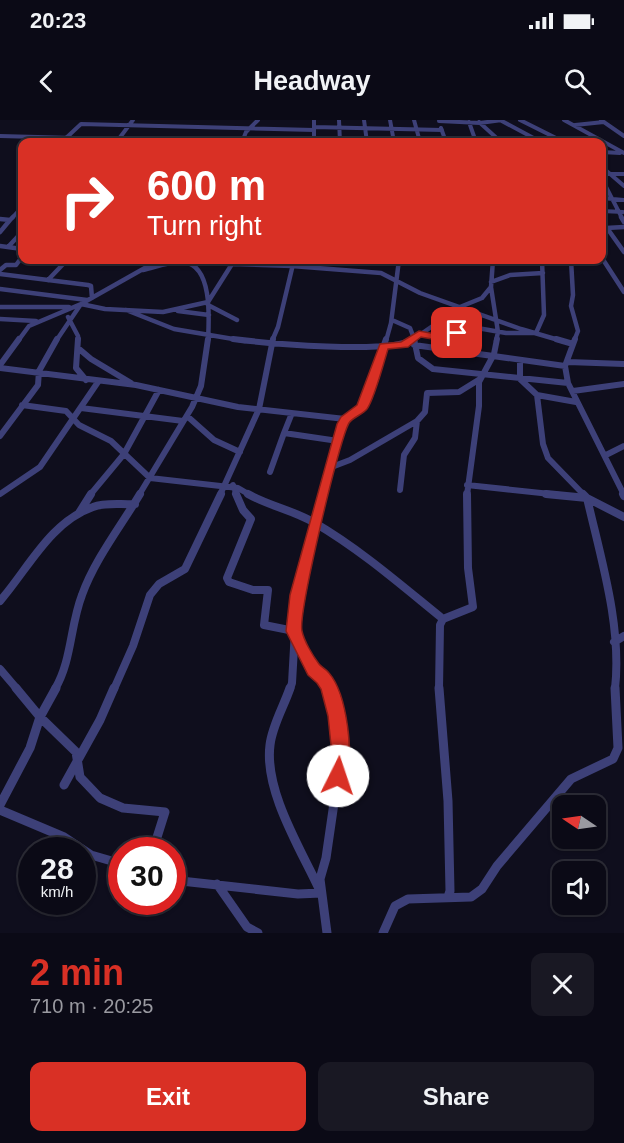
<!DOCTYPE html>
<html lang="en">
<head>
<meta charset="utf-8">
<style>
  :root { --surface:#0b0a16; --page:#191823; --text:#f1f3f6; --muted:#9a9aa1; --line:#2b2b35; --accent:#d93025 }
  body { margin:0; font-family:Arial,sans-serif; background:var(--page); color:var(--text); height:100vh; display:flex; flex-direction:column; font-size:22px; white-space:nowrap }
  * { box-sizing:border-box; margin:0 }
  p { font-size:20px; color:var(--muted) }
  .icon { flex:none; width:33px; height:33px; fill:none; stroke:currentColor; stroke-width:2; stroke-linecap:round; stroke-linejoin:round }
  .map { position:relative; height:813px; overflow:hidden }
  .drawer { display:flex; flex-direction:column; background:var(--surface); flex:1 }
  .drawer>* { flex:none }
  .guide { position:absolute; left:18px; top:18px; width:588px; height:126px; border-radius:12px; box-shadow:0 2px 4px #0004,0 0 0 2px var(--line); background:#d93025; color:#fff; overflow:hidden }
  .needle { width:39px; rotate:283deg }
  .controls { position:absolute; left:552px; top:675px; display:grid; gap:12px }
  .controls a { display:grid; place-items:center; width:54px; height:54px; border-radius:12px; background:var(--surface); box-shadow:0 2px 4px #0004,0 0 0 2px var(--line); font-size:30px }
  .speed { position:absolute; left:18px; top:717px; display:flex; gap:12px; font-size:30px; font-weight:700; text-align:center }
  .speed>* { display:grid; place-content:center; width:78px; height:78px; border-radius:50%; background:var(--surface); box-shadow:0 2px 4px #0004,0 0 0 2px var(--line); line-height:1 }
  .speed small { font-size:15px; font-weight:400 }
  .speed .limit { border:9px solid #d22; background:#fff; color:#111 }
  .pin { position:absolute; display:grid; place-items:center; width:51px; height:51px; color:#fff; margin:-26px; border-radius:12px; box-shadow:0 3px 9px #0006 }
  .me { position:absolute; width:66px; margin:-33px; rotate:4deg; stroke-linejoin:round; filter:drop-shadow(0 0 4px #0008) }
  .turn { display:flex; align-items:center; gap:21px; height:126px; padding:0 30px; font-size:27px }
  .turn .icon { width:78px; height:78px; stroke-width:2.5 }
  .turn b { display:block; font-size:42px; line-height:51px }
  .round { display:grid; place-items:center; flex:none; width:63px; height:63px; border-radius:12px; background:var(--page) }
  .head { display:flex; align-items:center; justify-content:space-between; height:102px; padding:0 30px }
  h1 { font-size:36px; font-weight:700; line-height:45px; color:var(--accent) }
  .button { display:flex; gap:12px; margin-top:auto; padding:12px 30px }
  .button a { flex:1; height:69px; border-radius:12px; background:var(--accent); color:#fff; font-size:24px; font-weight:700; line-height:69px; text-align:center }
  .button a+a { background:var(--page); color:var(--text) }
  .status { display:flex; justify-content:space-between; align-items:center; height:42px; padding:0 30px; background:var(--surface); direction:ltr }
  .status svg { height:16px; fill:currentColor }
  header { display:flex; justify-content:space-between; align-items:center; height:78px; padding:0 30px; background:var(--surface); font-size:27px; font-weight:700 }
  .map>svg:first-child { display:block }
</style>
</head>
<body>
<div class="status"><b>20:23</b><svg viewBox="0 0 49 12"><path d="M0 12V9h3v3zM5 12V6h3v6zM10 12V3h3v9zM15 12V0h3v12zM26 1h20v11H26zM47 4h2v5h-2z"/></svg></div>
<header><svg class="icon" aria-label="back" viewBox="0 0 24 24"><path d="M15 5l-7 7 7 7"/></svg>Headway<svg class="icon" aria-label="search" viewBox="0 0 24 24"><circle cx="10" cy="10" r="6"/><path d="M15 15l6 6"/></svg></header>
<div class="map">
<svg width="624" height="813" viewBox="0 0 624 813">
  <rect width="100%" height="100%" fill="#0f0e1d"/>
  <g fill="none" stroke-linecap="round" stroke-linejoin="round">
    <path stroke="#3d4078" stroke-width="4" d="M 314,0 L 314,22
      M 339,0 L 340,22
      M 364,0 L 367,22
      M 390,0 L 394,22
      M 414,0 L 420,22
      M 500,0 L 541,22
      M 520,0 L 564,22
      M 564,0 L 624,33
      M 601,0 L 624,16
      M 439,1 L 480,3 L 502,0
      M 469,2 L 476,22
      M 479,2 L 501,22
      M 575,5 L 604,2
      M 314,7 L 442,10
      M 441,8 L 446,22
      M 0,16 L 226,22
      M 66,18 L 81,4 L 314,10
      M 118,20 L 133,0
      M 242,22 L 246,12 L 258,0
      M 602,32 L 620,33
      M 602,47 L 624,66
      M 602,54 L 624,54
      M 602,59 L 622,98
      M 602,78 L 624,80
      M 602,91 L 623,92
      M 12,98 L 22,87"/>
    <path stroke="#3d4078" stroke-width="4.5" d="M 621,97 L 624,102
      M 0,99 L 10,100 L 13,97
      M 602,101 L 624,132
      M 606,108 L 624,107
      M 0,112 L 10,100
      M 0,126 L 22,129
      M 8,127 L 22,112
      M 602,138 L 624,172
      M 493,140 L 491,167 L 498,212 L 496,221
      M 571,140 L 573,175 L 571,186 L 578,211 L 574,221
      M 202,143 L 292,146 L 301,140
      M 292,146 L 381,153 L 420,173 L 521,209 L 562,221
      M 0,150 L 6,145 L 16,145 L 22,137
      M 143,150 C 156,147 170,141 184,142 C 213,146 209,200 208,221
      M 0,154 L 88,165 L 91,166 L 92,178
      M 48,160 L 67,140
      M 491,162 L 510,155 L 543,153
      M 0,169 L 87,180
      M 208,185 L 237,200
      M 0,187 L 69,187
      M 126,190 L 174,209 L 245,221
      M 178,191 L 209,195
      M 68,197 L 78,216 L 78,221
      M 0,199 L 36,201
      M 392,200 L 410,208 L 415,221
      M 437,201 L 506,213 L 536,213 L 544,195 L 542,140
      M 419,214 L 443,218
      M 18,221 L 29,206 L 81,184 L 159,140
      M 56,221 L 81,184 L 105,189 L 163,192 L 208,182 L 232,144
      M 272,221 L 278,207 L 294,140
      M 386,221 L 391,203 L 399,140
      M 411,221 L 460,187 L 482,178 L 491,167
      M 443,221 L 443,218 L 457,213 L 465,206"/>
    <path stroke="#3d4078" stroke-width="6" d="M 78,219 L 76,248 L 86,260
      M 233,219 C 265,223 391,235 413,219
      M 414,219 L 418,238 L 433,249 L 568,263
      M 556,219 L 573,224
      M 575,219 L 565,246 L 568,263 L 624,375
      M 414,225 L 565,246
      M 78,228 L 91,239 L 131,263
      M 441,229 L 443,219
      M 520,240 L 520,259 L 537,275 L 543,324 L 548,338 L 584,375
      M 568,242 L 624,244
      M 0,245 L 19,219
      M 0,248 L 136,265 L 238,287 L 345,299 L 362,287 L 386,219
      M 573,271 L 624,264
      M 537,275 L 576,282
      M 22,285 L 66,291 L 79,305 L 111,321 L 150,358 L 238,368 L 250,375
      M 81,288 L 183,301
      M 187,296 L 214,320 L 240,332
      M 284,313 L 292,293
      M 0,316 L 38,265 L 39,251 L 57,219
      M 606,335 L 624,326
      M 329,348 L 350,340 L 417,301 L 425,292 L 427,273 L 459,272 L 480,259
      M 270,352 L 284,313 L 338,321
      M 233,365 L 237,375
      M 467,365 L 560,375
      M 400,370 L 404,335 L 415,318 L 417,301
      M 0,374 L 40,347 L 98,262
      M 90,375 L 124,334 L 159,270
      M 139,375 L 192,287 L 201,266 L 208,219
      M 220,375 L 259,289 L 273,219
      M 322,375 L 345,299
      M 467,375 L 479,286 L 479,262 L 494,234 L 497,219"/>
    <path stroke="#3d4078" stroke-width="8" d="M 236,374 L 243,390 L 251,399 L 227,458 L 229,462 L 253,470 L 268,470 L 264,505 L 294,511
      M 248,374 C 269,386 293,390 315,403 C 361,430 401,465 443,499
      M 546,374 L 587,378 L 624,397
      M 583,374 L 587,378 C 601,439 622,506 615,569
      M 623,374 L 624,376
      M 79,393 L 91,374
      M 0,481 C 28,449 50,402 93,387 C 106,382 122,385 135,384
      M 295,514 L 314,550 L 323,557 L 329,569
      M 614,522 L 624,516
      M 0,549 L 17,569
      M 55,569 C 72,540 70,506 82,475 C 95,439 121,406 140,374
      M 114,569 L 133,526 L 150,475 L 159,464 L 185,449 L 221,374
      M 290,569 L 292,563 L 297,475 L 323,374
      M 439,569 L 440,505 L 443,499 L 473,487 L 468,448 L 467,374"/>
    <path stroke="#3d4078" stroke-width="9" d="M 16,568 L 40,597 L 76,632 L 80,657 L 100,678 L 123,688 L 165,692 L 153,730
      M 290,568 C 284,586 272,606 270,625 C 264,672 302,731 321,773
      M 439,568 L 448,681 L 450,771 L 448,777
      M 64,665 L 100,600 L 114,568
      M 0,685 L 30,628 L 40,597 L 56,568
      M 0,690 L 64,717 L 91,735 L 122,744
      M 172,760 L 298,774 L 321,773
      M 217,764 L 247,807 L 258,813
      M 327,813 L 320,759 L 326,738 L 341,635 L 337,596 L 329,568
      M 383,813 L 395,786 L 408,779 L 471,777 L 482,769 L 497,746 L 571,659 L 613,639 L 618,628 L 615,568"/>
  </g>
  <path fill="#d93025" stroke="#8d1f18" stroke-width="1.5" d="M 457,210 L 460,211 L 460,215 L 443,221 L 421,217 L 408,227 L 388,229 C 384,242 374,280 367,289 C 362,295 353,297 349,303 C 339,320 298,494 302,511 C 304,521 313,536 319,544 C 321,547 326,549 329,553 C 347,574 355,637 345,662 L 338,665 L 332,662 L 329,656 L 332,635 L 328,596 L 321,569 L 317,563 L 308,555 L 286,511 L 290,475 L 337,304 L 341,297 L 357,285 L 380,224 L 401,222 L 419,211 L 442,215 Z"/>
</svg>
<div class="controls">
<a><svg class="needle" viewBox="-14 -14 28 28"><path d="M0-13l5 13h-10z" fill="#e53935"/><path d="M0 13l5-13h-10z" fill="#9a9aa1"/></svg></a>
<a><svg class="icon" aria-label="sound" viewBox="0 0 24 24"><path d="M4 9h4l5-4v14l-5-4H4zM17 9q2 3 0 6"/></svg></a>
</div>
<div class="speed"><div>28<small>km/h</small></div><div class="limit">30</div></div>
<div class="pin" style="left:457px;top:213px;background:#d93025"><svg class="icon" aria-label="arrive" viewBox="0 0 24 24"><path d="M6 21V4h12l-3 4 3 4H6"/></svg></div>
<svg class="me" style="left:338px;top:656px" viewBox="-20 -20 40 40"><circle r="19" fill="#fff"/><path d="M0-13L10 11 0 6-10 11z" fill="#d93025"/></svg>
<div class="guide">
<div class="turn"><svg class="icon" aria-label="right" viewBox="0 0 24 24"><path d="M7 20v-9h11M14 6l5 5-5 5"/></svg><div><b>600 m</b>Turn right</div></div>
</div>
</div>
<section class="drawer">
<div class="head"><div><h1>2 min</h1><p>710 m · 20:25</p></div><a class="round"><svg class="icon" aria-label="close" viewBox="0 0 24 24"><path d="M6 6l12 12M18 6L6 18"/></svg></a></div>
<div class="button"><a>Exit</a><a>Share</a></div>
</section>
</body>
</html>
